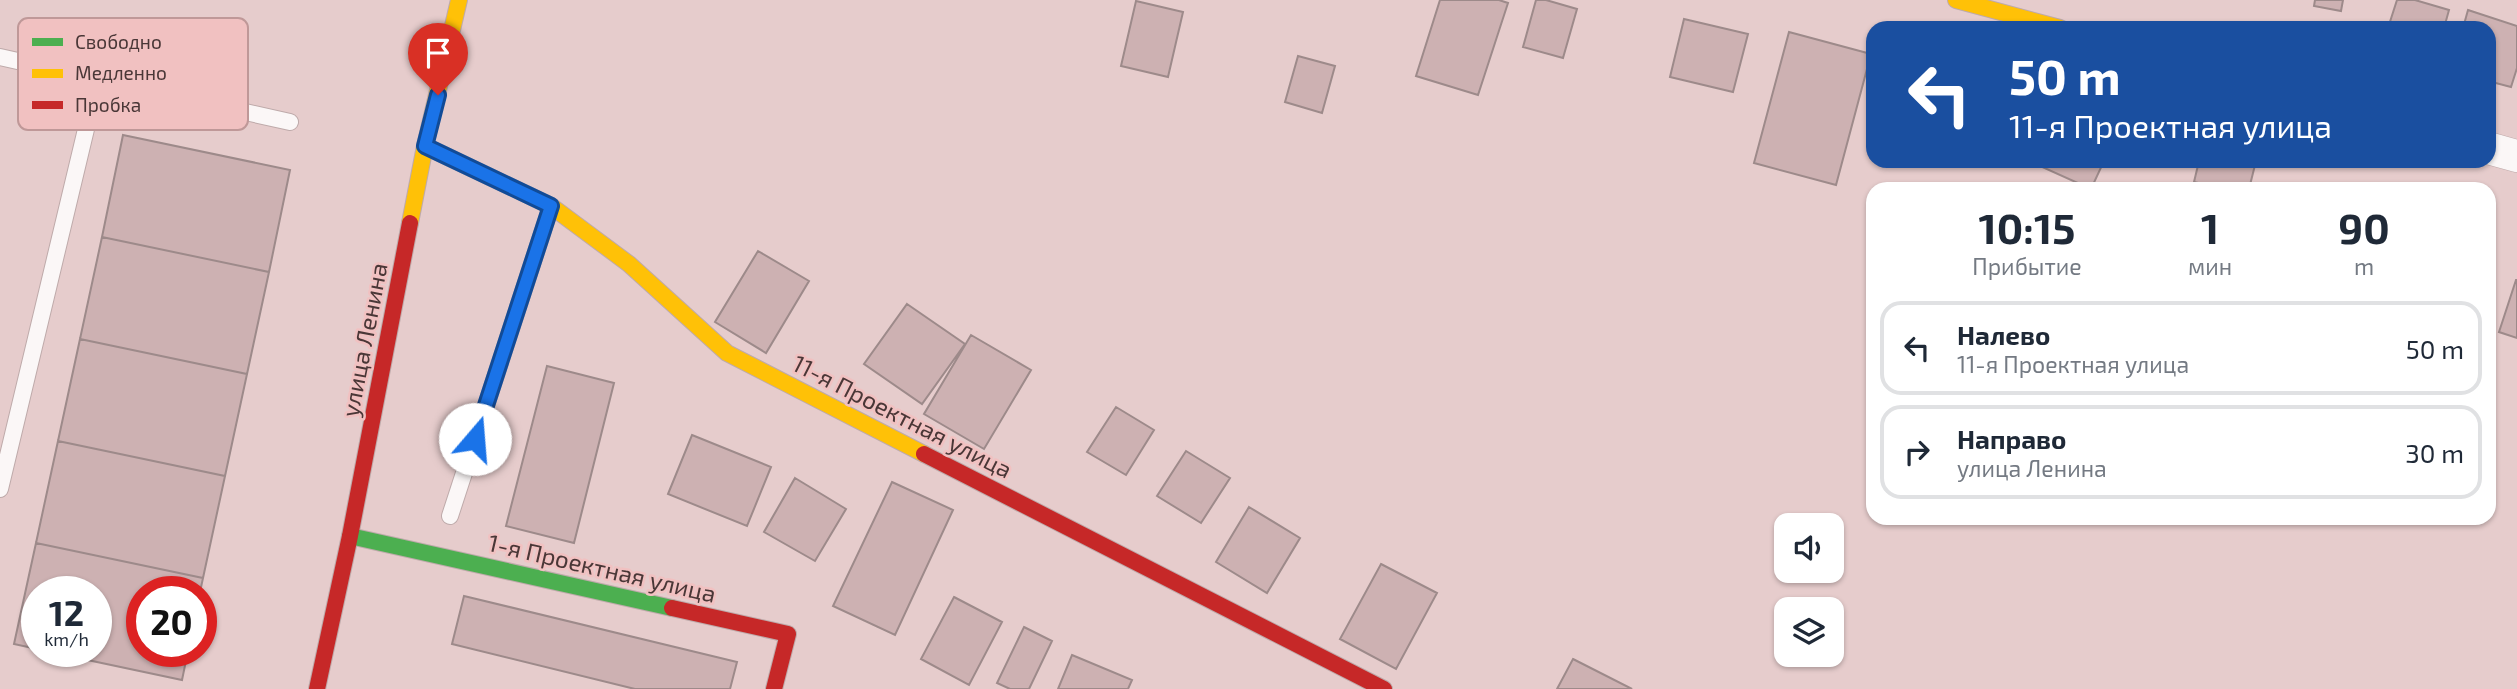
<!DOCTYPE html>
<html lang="ru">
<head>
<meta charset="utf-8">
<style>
  :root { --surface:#fff; --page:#f6f6f7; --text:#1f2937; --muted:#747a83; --line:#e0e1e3 }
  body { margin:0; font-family:"Exo 2",sans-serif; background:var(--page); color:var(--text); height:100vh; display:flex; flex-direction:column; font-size:26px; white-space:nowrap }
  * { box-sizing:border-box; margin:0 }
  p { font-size:23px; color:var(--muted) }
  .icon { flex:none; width:38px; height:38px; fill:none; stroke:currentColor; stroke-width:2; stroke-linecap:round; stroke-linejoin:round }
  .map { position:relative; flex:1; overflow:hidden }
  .details { position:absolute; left:1866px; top:182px; width:630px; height:343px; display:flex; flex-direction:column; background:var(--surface); border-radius:21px; box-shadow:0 2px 5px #0004 }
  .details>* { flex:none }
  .top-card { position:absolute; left:1866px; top:21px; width:630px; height:147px; border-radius:21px; box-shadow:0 2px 5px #0004; background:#1a4fa0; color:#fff; overflow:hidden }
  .tools { position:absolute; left:1774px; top:513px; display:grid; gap:14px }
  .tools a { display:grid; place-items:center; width:70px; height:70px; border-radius:14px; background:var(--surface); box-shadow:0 2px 5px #0004; font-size:35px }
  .speed { position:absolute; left:21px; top:576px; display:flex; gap:14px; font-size:35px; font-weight:700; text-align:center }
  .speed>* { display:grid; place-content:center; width:91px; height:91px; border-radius:50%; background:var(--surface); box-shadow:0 2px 5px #0004; line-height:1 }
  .speed small { font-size:18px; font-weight:400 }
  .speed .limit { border:10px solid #d22; background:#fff; color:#111 }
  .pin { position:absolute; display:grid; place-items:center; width:60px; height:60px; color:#fff; margin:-72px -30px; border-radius:50% 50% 50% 0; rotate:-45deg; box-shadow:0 0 7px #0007 }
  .pin .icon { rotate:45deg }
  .me { position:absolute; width:77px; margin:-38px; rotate:18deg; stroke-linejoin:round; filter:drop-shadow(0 0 5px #0008) }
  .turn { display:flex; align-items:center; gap:24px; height:147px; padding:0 28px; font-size:32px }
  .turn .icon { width:91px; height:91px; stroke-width:2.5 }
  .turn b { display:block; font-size:49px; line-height:60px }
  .eta { display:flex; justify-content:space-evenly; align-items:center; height:119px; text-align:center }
  .eta b { font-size:42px; font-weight:700; line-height:49px }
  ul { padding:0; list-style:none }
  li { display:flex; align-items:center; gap:21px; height:94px; margin:0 14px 10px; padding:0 14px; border:4px solid var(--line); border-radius:21px }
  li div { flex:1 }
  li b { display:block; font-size:26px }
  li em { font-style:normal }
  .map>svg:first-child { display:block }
</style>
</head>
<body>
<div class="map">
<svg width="2517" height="689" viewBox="0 0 2517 689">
  <rect width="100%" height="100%" fill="#e6cccc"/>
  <path fill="#cdb1b2" stroke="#9d8a8a" stroke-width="2" d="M 1440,0 L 1499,0 L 1508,3 L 1478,95 L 1416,76 Z
    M 1536,0 L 1546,0 L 1577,9 L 1563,58 L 1523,47 Z
    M 2315,0 L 2343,0 L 2341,11 L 2314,6 Z
    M 2397,0 L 2415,0 L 2449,10 L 2444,28 L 2388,28 Z
    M 1136,1 L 1183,12 L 1168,77 L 1121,66 Z
    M 2468,10 L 2517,26 L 2517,68 L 2511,87 L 2488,81 L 2488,28 L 2463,28 Z
    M 1684,19 L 1748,34 L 1733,92 L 1670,77 Z
    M 1789,32 L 1871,54 L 1836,185 L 1754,163 Z
    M 1298,56 L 1335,66 L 1322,113 L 1285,102 Z
    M 123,135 L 290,170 L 269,272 L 102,237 Z
    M 2029,161 L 2104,161 L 2091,189 Z
    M 2199,161 L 2256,161 L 2249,189 L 2223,189 L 2194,182 Z
    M 102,237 L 269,272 L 247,374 L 80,339 Z
    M 758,251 L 809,281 L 766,353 L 715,322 Z
    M 2516,280 L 2517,280 L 2517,338 L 2499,332 Z
    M 907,304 L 965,344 L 922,404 L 864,364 Z
    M 971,335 L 1031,370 L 984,449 L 924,414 Z
    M 80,339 L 247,374 L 225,476 L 58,441 Z
    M 547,366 L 614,383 L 574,543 L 506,526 Z
    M 1116,407 L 1154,430 L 1126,475 L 1087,452 Z
    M 692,435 L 771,467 L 747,526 L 668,494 Z
    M 58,441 L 225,476 L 203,578 L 36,543 Z
    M 1186,451 L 1230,478 L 1201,523 L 1157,496 Z
    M 795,478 L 846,509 L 815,561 L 764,532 Z
    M 892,482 L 953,510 L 895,635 L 833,606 Z
    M 1249,507 L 1300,538 L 1267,593 L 1216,562 Z
    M 36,543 L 203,578 L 200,592 L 142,592 L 142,651 L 188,651 L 182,680 L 45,651 L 96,651 L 96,592 L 37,592 L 37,649 L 14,644 Z
    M 1381,564 L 1437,593 L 1396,669 L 1340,639 Z
    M 464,596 L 737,662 L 730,689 L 635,689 L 452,644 Z
    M 954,597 L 1002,622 L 969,685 L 921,659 Z
    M 1024,627 L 1052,641 L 1029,689 L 1010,689 L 997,683 Z
    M 1072,655 L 1132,680 L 1128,689 L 1058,689 Z
    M 1573,659 L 1632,689 L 1557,689 Z"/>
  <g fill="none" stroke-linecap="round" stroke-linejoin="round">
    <defs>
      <path id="lane" d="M 0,57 L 290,122
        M 0,489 L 98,79
        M 450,516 L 551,206"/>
      <path id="street" d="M 2488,148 L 2517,156"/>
      <path id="fast" d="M 350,536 L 672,608"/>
      <path id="slow" d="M 1956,0 L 2060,28
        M 425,146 L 551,206 L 629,264 L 727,353 L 924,454
        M 410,223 L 425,146 L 459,0"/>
      <path id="jam" d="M 924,454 L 1384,689
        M 672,608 L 788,634 L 774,689
        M 317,689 L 350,536 L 410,223"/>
    </defs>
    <use href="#lane" stroke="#beaaaa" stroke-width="18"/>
    <use href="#street" stroke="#beaaaa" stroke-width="33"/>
    <use href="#fast" stroke="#beaaaa" stroke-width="18"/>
    <use href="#slow" stroke="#beaaaa" stroke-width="18"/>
    <use href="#jam" stroke="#beaaaa" stroke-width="18"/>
    <use href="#lane" stroke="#fbf7f7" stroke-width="16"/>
    <use href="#street" stroke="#fbf7f7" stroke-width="32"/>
    <use href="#fast" stroke="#4caf50" stroke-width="16"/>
    <use href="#slow" stroke="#ffc107" stroke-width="16"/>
    <use href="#jam" stroke="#c62828" stroke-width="16"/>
  </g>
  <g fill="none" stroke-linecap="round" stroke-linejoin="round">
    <defs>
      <path id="route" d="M 438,95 L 425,146 L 551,206 L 475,439"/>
    </defs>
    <use href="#route" stroke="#114b97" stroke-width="18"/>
    <use href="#route" stroke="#1a73e8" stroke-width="12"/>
  </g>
  <g text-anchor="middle" stroke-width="5" stroke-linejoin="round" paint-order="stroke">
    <g font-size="24" fill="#4a3737" stroke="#f1c1c1">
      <text transform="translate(365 340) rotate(-79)" y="8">улица Ленина</text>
      <text transform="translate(902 417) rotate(27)" y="8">11-я Проектная улица</text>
      <text transform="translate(602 569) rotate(13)" y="8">1-я Проектная улица</text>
    </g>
  </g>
  <rect x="18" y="18" width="230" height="112" rx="10" fill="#f1c1c1" stroke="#bf9898" stroke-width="2"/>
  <rect x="32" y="38" width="31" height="8" fill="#4caf50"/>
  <rect x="32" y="69" width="31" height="9" fill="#ffc107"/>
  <rect x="32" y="101" width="31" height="8" fill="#c62828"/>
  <g font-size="19" fill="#4a3737">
    <text x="75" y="49">Свободно</text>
    <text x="75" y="80">Медленно</text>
    <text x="75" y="112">Пробка</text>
  </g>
</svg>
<div class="tools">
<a><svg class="icon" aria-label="sound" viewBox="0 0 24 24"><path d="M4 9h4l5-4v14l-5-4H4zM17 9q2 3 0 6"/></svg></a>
<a><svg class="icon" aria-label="layers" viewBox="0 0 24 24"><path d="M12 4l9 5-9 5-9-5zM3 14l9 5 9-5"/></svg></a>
</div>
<div class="speed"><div>12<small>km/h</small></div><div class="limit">20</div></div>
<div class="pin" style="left:438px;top:95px;background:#d93025"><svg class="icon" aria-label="arrive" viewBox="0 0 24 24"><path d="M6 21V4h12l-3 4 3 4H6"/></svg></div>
<svg class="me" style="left:475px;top:439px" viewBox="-20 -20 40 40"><circle r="19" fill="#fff"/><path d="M0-13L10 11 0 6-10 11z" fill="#1a73e8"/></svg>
<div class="top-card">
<div class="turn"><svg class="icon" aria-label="left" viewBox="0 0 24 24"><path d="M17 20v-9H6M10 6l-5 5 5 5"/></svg><div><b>50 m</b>11-я Проектная улица</div></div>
</div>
<section class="details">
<div class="eta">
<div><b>10:15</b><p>Прибытие</p></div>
<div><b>1</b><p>мин</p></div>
<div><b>90</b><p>m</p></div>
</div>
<ul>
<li><svg class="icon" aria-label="left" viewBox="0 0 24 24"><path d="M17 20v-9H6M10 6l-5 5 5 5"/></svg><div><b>Налево</b><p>11-я Проектная улица</p></div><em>50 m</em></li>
<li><svg class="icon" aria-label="right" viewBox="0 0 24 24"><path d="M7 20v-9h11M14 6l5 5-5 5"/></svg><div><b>Направо</b><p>улица Ленина</p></div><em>30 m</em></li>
</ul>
</section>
</div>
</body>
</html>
